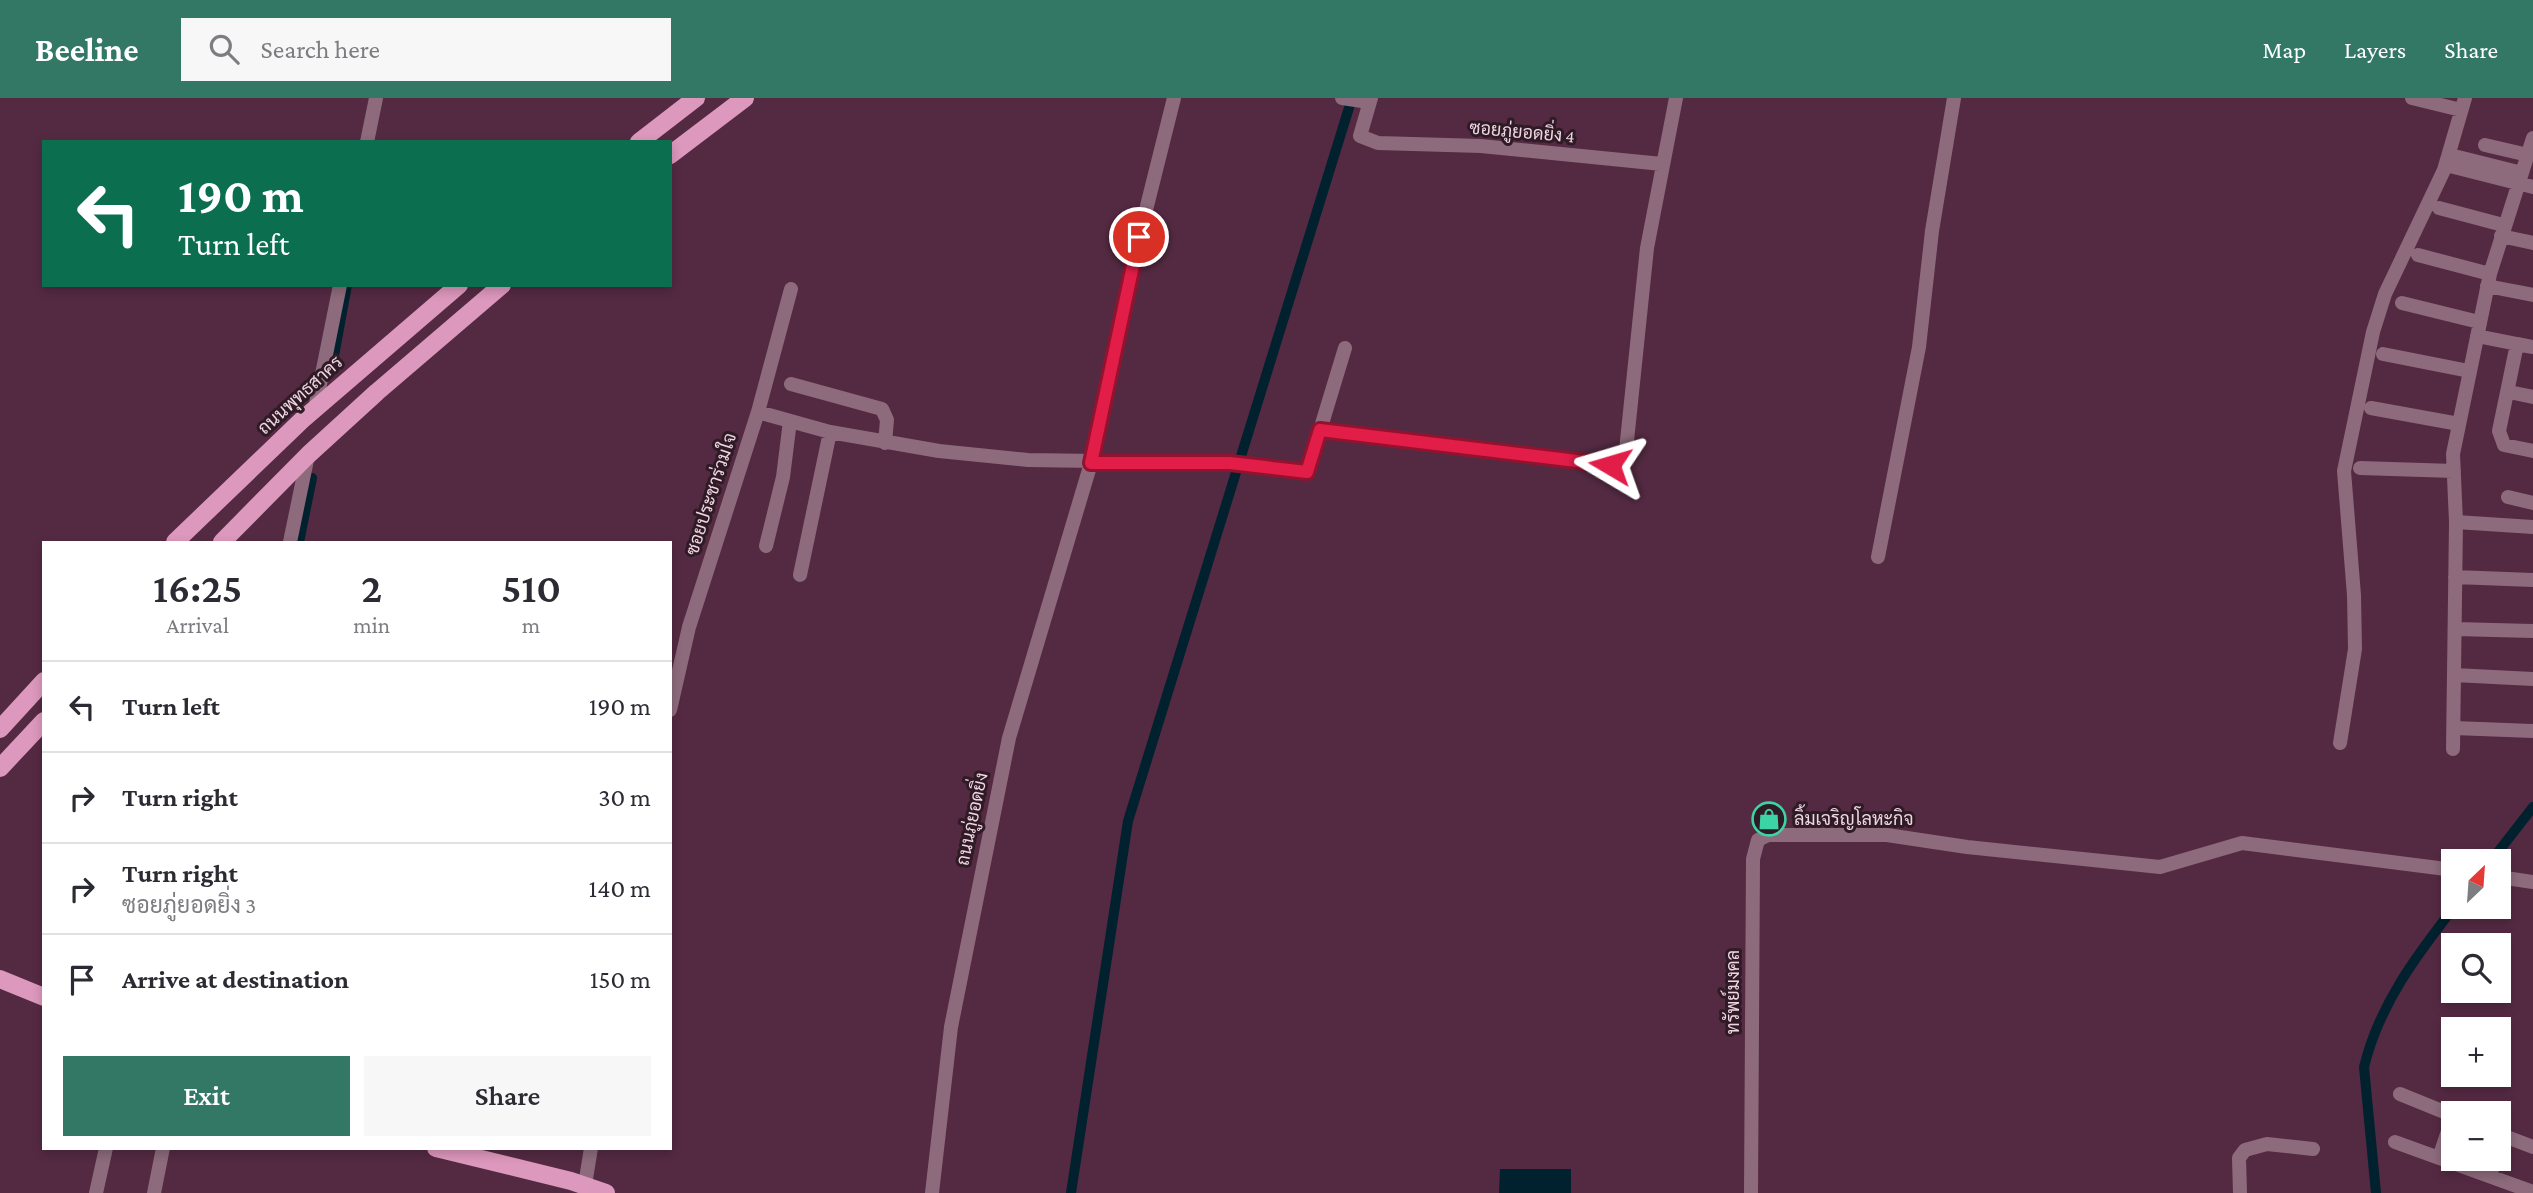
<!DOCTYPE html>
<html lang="en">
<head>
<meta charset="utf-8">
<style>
  :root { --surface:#fff; --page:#f7f7f7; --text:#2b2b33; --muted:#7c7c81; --line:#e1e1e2; --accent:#337765 }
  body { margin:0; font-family:"Crimson Pro",Sarabun,serif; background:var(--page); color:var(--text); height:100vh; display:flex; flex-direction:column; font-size:26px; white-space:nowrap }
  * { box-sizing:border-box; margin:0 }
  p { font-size:23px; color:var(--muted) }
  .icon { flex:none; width:38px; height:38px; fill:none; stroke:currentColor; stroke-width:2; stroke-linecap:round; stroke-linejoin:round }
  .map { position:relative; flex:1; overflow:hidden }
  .panel { position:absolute; left:42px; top:443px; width:630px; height:609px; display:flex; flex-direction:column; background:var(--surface); border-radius:0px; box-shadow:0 4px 10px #0003 }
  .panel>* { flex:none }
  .banner { position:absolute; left:42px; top:42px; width:630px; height:147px; border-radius:0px; box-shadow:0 4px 10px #0003; background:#0b6e4f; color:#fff; overflow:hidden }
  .needle { width:46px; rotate:25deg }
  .controls { position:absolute; left:2441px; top:751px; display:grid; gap:14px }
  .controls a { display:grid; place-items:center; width:70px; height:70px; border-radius:0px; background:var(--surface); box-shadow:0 4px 10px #0003; font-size:35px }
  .pin { position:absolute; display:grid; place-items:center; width:60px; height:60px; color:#fff; margin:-30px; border:4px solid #fff; border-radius:50%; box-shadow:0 2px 7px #0007 }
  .me { position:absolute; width:77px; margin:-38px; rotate:277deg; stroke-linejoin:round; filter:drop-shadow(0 0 5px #0008) }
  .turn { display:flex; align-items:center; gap:24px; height:147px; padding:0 21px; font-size:32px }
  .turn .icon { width:91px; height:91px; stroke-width:2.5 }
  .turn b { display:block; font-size:49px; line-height:60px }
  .eta { display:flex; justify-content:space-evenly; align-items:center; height:119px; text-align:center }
  .eta b { font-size:42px; font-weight:600; line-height:49px }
  .cta { display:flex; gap:14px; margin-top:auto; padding:14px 21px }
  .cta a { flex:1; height:80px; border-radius:0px; background:var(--accent); color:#fff; font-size:28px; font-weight:600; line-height:80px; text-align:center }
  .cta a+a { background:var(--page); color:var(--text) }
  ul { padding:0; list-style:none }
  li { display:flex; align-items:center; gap:21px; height:91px; padding:0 21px; border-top:2px solid var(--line) }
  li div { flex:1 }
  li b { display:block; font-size:26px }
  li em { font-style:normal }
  header { display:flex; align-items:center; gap:42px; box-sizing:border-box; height:98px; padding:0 35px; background:var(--accent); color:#fff }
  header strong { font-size:33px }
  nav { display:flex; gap:38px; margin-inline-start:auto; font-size:24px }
  .search { width:490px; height:63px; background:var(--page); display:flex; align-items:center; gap:18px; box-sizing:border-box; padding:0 24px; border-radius:0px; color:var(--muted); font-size:26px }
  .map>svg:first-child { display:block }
</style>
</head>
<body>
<header>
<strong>Beeline</strong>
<div class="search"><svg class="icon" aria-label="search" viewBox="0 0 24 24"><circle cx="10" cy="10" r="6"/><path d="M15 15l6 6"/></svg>Search here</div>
<nav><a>Map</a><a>Layers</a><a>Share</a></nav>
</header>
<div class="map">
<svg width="2533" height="1095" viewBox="0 0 2533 1095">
  <rect width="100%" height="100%" fill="#542a42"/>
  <path fill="#00212d" d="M 1500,1071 L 1571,1071 L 1571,1095 L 1499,1095 Z"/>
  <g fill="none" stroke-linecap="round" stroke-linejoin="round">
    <path stroke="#00212d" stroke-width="10" d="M 333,263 L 347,187
      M 299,444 L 312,380
      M 2491,763 L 2533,709
      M 1071,1095 L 1128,723 L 1352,0
      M 2376,1095 L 2364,969 C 2379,907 2416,858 2455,808"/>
    <path stroke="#8d6b7c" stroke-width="14" d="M 1342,0 L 1369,4
      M 1371,0 L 1360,38 L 1378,45 L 1481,48 L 1662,66
      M 2412,0 L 2461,12
      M 367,44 L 376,0
      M 2485,47 L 2528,57
      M 2450,57 L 2522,75
      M 2446,67 L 2533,89
      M 2439,110 L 2503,127
      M 2501,138 L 2533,145
      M 2418,157 L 2490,176
      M 2487,188 L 2533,197
      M 2402,205 L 2479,224
      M 2477,238 L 2517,246 L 2499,333 L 2504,347 L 2533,353
      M 2517,246 L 2533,249
      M 2383,256 L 2469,273
      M 791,286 L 882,311 L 887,322 L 885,345
      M 2509,294 L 2533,299
      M 2371,310 L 2459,326
      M 315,311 L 340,187
      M 758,314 L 830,334 L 939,353 L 1028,362 L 1229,365 L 1307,375 L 1345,250
      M 1320,332 L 1610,367 L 1625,362 L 1647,150 L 1676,0
      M 2360,370 L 2454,373
      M 2508,399 L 2533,405
      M 2456,424 L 2533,429
      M 290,444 L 308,357
      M 766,448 L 783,379 L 790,323
      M 1878,459 L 1919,249 L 1932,133 L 1954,0
      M 800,477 L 830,334
      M 2455,479 L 2533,482
      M 2455,531 L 2533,533
      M 2454,577 L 2533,581
      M 670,612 L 689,529 L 758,314 L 791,191
      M 2454,630 L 2533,633
      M 2340,645 L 2355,551 L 2354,497 L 2344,373 L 2373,234 L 2385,196 L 2444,72 L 2465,0
      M 2453,651 L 2456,424 L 2453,356 L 2490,176 L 2533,40
      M 2499,779 L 2533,784
      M 2400,996 L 2454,1018
      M 2499,1036 L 2533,1049
      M 2395,1044 L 2533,1094
      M 2439,1060 L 2453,1018
      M 2490,1078 L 2496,1060
      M 585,1087 L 591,1050
      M 96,1095 L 106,1050
      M 154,1095 L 163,1050
      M 932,1095 L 951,929 L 1009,640 L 1091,365 L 1133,164 L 1174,0
      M 1751,1095 L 1753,761 L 1758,742 L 1768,737 L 1887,737 L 1967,749 L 2160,769 L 2242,745 L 2454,772
      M 2240,1095 L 2239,1060 L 2245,1052 L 2267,1046 L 2313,1051"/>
    <path stroke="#dd98bd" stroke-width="18" d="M 639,44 L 696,0
      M 670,57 L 745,0
      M 175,444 L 302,322 L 459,187
      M 222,444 L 308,357 L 377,294 L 502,187
      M 0,631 L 44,583
      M 0,670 L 44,623
      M 0,881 L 44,899
      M 436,1050 L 571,1083 L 606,1095"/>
  </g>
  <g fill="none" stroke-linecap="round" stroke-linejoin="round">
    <defs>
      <path id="route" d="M 1139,139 L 1091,365 L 1230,365 L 1307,374 L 1320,332 L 1610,367"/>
    </defs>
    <use href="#route" stroke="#92132f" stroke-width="18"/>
    <use href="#route" stroke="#e11d48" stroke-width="12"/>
  </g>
  <defs>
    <symbol id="shop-ring" viewBox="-11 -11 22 22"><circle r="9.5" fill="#2e1b25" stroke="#3dd4a3" stroke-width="1.5"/><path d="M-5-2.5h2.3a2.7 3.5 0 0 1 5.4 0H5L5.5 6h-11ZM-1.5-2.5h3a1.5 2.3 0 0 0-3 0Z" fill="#3dd4a3"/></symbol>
  </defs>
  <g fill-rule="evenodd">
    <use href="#shop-ring" x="1750" y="702" width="38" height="38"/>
  </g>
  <g text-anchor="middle" stroke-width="6" stroke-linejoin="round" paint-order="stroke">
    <g font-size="18" fill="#f0d5e2" stroke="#2e1b25">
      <text transform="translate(1522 34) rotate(5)" y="6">ซอยภู่ยอดยิ่ง 4</text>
      <text transform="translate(300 297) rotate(-42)" y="6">ถนนพุทธสาคร</text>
      <text transform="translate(711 396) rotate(-72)" y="6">ซอยประชาร่วมใจ</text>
      <text transform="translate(972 721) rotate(-78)" y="6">ถนนภู่ยอดยิ่ง</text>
      <text transform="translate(1733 894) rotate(-90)" y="6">ทรัพย์มงคล</text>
    </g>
    <g font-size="18" fill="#f0d5e2" stroke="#2e1b25" text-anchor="start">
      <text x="1794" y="727">ลิ้มเจริญโลหะกิจ</text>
    </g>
  </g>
</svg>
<div class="controls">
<a><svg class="needle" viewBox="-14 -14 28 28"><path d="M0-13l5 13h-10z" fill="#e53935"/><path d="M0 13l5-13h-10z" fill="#7c7c81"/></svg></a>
<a><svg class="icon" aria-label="search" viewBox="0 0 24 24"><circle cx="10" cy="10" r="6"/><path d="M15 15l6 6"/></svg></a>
<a>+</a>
<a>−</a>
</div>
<div class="pin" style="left:1139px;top:139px;background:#d93025"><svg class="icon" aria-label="arrive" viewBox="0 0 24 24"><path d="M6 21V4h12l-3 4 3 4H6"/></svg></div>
<svg class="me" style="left:1610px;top:367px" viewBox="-20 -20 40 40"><path d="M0-17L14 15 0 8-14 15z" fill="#e11d48" stroke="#fff" stroke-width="4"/></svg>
<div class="banner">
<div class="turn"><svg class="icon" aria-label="left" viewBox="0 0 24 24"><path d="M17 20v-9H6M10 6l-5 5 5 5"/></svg><div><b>190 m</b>Turn left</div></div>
</div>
<section class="panel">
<div class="eta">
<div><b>16:25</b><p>Arrival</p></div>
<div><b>2</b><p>min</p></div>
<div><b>510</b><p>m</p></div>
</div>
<ul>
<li><svg class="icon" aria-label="left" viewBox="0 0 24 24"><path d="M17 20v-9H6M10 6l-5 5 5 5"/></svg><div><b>Turn left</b></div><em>190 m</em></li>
<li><svg class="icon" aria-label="right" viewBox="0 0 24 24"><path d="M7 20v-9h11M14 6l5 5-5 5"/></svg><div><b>Turn right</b></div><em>30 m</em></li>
<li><svg class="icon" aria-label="right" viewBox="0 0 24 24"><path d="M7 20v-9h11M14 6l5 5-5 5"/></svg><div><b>Turn right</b><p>ซอยภู่ยอดยิ่ง 3</p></div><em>140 m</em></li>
<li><svg class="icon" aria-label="arrive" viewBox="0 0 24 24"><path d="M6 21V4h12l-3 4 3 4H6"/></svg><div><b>Arrive at destination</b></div><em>150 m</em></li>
</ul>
<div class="cta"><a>Exit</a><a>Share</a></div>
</section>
</div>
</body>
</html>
